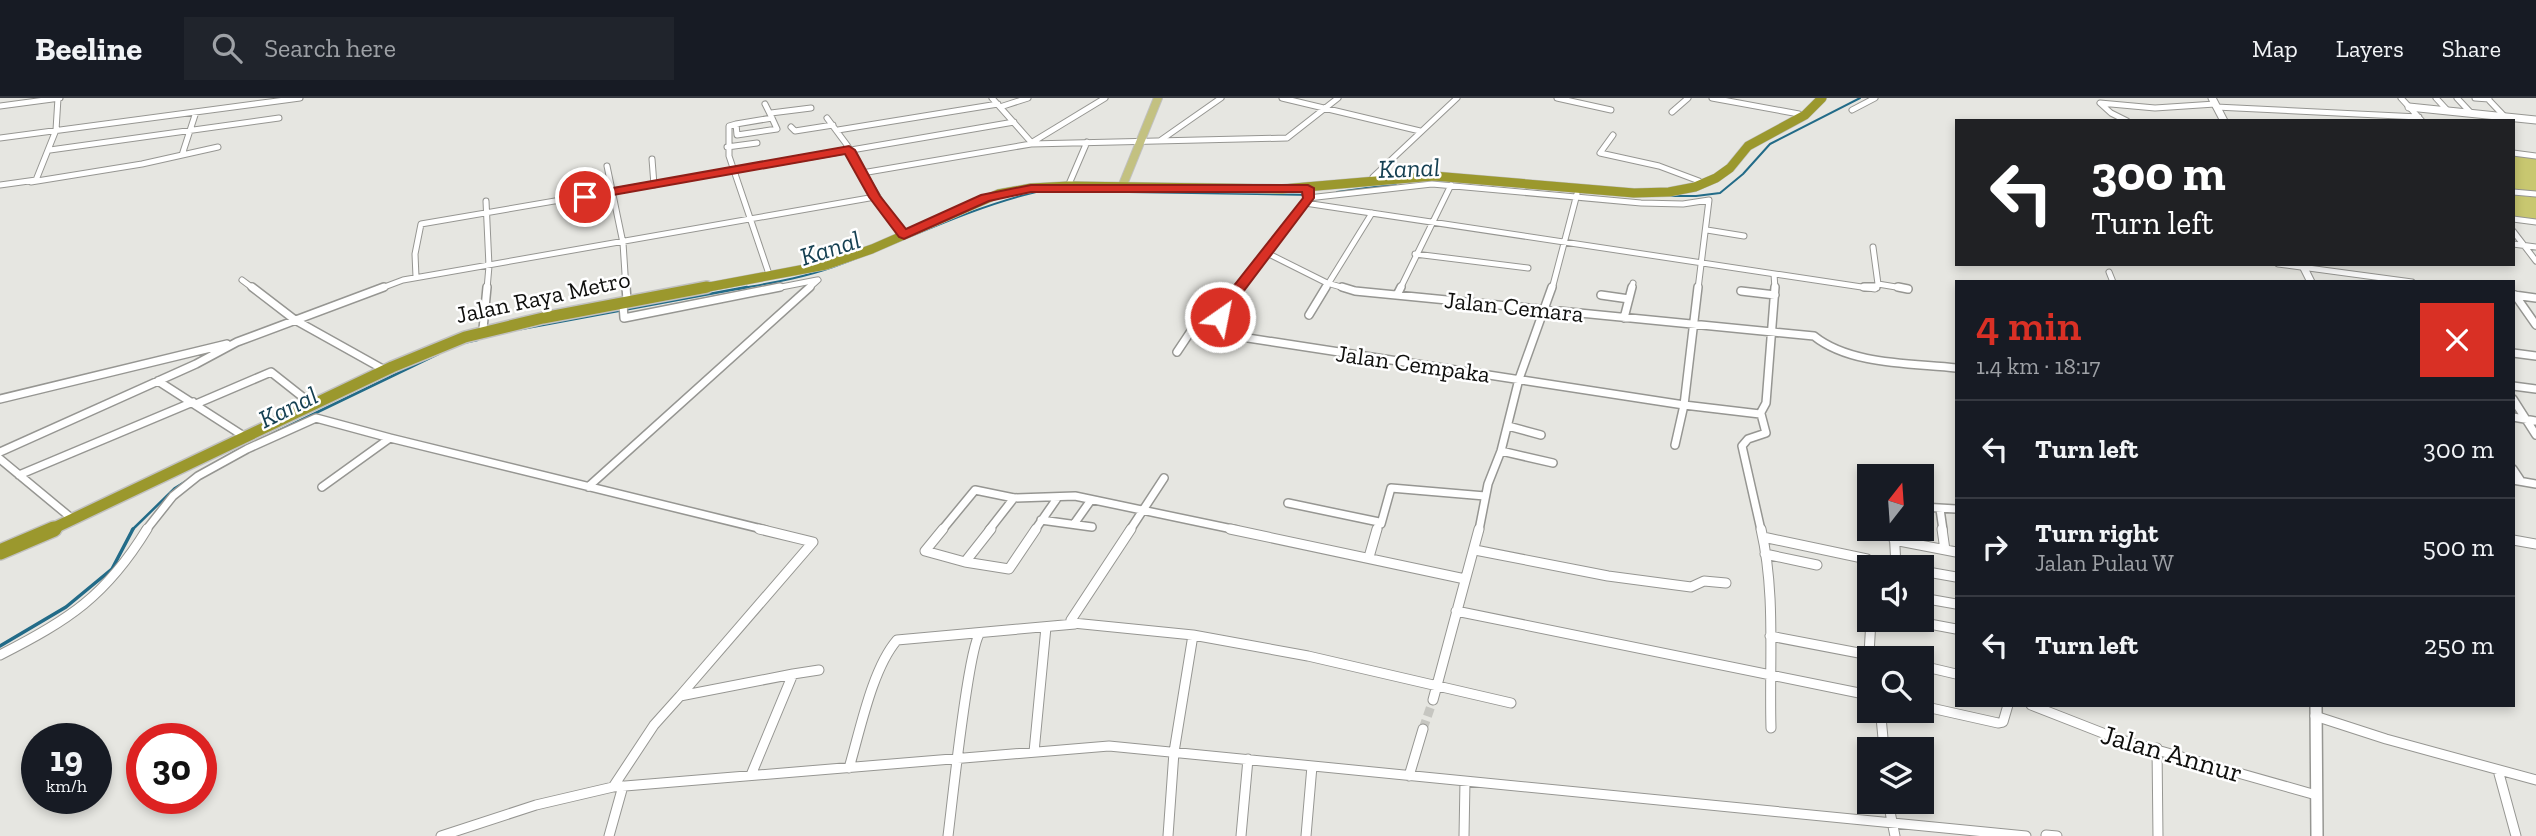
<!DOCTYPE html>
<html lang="en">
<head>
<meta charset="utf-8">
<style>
  :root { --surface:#171b24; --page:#20242c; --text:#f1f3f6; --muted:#9ea1a6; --line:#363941; --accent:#d93025 }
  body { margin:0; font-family:"Zilla Slab",serif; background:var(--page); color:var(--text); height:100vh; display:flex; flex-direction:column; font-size:26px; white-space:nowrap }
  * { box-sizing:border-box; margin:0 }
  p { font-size:23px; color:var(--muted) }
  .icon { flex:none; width:38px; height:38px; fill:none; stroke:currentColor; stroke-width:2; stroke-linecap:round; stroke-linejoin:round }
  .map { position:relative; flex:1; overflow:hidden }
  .side { position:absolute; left:1955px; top:182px; width:560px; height:427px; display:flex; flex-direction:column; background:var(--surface); border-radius:0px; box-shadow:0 4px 10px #0003 }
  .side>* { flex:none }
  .top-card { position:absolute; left:1955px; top:21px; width:560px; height:147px; border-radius:0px; box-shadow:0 4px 10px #0003; background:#202124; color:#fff; overflow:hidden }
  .needle { width:46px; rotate:17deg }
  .tools { position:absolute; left:1857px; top:366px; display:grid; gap:14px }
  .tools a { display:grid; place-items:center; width:77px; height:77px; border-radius:0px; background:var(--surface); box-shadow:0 4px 10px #0003; font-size:35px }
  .speed { position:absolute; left:21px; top:625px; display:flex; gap:14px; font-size:35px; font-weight:700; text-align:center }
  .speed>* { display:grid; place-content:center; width:91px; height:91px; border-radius:50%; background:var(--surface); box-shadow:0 4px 10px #0003; line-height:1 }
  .speed small { font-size:18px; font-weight:400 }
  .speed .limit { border:10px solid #d22; background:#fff; color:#111 }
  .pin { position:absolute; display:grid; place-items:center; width:60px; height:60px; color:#fff; margin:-30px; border:4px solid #fff; border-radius:50%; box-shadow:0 2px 7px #0007 }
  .me { position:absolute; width:77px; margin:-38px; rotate:33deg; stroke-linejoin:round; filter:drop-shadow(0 0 5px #0008) }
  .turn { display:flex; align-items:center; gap:24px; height:147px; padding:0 21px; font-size:32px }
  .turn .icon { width:91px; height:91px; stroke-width:2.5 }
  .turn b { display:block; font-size:49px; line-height:60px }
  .round { display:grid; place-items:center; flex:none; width:74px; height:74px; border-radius:0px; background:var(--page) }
  .headline { display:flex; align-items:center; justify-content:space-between; height:119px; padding:0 21px }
  h1 { font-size:42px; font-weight:600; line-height:52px; color:var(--accent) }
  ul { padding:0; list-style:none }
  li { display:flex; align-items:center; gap:21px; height:98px; padding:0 21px; border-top:2px solid var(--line) }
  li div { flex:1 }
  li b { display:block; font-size:26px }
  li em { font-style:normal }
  header { display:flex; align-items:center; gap:42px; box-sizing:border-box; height:98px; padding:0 35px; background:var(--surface); border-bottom:2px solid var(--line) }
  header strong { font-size:33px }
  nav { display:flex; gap:38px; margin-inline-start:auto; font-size:24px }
  .search { width:490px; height:63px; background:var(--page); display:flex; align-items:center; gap:18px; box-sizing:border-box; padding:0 24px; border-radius:0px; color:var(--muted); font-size:26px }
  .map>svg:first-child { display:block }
</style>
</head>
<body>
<header>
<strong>Beeline</strong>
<div class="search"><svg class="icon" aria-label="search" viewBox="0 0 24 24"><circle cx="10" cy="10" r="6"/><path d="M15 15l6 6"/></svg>Search here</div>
<nav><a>Map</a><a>Layers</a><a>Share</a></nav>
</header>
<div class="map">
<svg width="2536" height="738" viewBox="0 0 2536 738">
  <rect width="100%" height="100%" fill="#e6e6e1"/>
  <path fill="#c8c770" d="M 2513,56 L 2536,59 L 2536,94 L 2513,91 Z
    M 2513,97 L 2536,99 L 2536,122 L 2513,119 Z"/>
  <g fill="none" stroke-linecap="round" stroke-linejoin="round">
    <path stroke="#226b88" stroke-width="2" d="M 1420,83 L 1452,84
      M 1064,93 L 1313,97
      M 1337,94 L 1396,86
      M 1622,98 L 1696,98 L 1720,95 L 1743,76 L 1770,46 L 1860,0
      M 738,191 C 770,185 802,180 833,169 C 901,145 965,111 1036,94"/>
    <path stroke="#226b88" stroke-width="2.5" d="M 521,231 L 747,189
      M 463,245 L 477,242
      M 270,337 L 438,256
      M 217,364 L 236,353
      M 132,432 L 175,390 L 188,382"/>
    <path stroke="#226b88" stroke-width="3.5" d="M 0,548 L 66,509 L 112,471 L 133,431"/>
    <path stroke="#c6c6c1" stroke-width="9" stroke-dasharray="9 4.5" stroke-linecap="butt" d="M 1423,631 L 1433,602"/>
    <defs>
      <path id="street-far2" d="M 992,0 L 1031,44
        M 1282,0 L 1420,33
        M 1557,0 L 1611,12
        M 1712,0 L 1799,16
        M 2401,0 L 2422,23
        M 2436,0 L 2448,13
        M 2457,0 L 2471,15
        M 2475,0 L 2489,1
        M 2487,0 L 2505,19
        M 765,6 L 772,20
        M 0,8 L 60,0
        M 1000,9 L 1028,0
        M 2216,9 L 2419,19
        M 1852,12 L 1875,0
        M 1672,14 L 1688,0
        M 771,15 L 811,10
        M 772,20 L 777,31 L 737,37 L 736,26 Z
        M 827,20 L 847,47 L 899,134
        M 2127,23 L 2111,15 L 2100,5 L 2155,10 L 2215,6
        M 736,26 L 729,28 L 729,58 L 769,176
        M 791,29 L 795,33 L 833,27
        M 838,32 L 998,6
        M 1613,37 L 1600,55 L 1659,68 L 1699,83
        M 0,40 L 300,0
        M 1161,42 L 1221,0
        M 1031,45 L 1105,0
        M 727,49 L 757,45
        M 50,52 L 279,20
        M 2513,55 L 2536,58
        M 182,57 L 196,14
        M 652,61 L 654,87
        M 607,68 L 623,145 L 626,191
        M 862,75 L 1031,46 L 1287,40 L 1338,0
        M 1373,79 L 1457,0
        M 31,84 L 142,66 L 218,49
        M 1069,86 L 1087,44
        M 0,87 L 36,82 L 56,32 L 58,0
        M 2513,94 L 2536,96
        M 1308,100 L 1432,86 L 1641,105 L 1683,106 L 1709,102 L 1698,191
        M 486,103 L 489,168 L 487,191
        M 1305,105 L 1875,191 L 1878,186 L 1873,149
        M 2513,121 L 2536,124
        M 1707,132 L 1744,138
        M 2513,133 L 2536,163
        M 2513,146 L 2536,149
        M 1265,154 L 1327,185 L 1348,191
        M 1415,156 L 1528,170
        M 2278,166 L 2412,184
        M 2109,174 L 2113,184
        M 1774,176 L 1775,191
        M 416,179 L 415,156 L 421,126 L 1014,24
        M 242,182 L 254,191
        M 1878,186 L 1908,191
        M 379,191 L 403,182 L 875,99
        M 771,191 L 817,182
        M 808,191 L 818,182
        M 1238,191 L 1308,100
        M 1325,191 L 1372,115
        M 1400,191 L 1451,87
        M 1552,191 L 1577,96
        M 1631,191 L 1633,185"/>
      <path id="street-far1" d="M 252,189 L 295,222 L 381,270
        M 626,189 L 627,202
        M 1239,189 L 1221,213 L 1220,219 L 1235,238 L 1684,307 L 1760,316 L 1766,305 L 1775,189
        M 1342,189 L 1355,193 L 1814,238 C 1850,267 1911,265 1956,270
        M 1864,189 L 1876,189
        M 1898,189 L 1908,191
        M 1741,193 L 1775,197
        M 1397,197 L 1401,189
        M 1601,197 L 1629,201
        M 2514,197 L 2536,200
        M 2515,197 L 2536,227
        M 623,206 L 624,220 L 780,189
        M 1309,217 L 1326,189
        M 1624,220 L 1632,189
        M 483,231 L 487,189
        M 1177,254 L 1191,233 L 1208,232 L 1214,224 L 1221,221
        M 2513,255 L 2536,258
        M 158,283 L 242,337
        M 2513,288 L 2536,291
        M 0,301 L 227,246
        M 2513,301 L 2536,337
        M 196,306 L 271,274 L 309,304
        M 1761,316 L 1766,335 L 1748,341 L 1742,348 L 1761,432
        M 2513,319 L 2536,323
        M 1508,328 L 1541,337
        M 390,340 L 766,432
        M 1675,347 L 1684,307 L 1698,189
        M 1501,353 L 1553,365
        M 0,354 L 196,266 L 237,244 L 384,189
        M 0,361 L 70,419
        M 2513,371 L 2521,383
        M 19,377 L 193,304
        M 2513,382 L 2536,386
        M 588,389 L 810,189
        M 1288,405 L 1379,424 L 1377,432
        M 1922,409 L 1956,411
        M 1940,411 L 1943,432
        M 1041,422 L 1092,429
        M 1074,426 L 1091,402
        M 1381,426 L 1391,390 L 1485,398
        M 146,432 L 173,398 L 198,378 L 247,351 L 316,320 L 390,340 L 322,389
        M 942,432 L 975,392 L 1014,400 L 1075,398 L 1237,432
        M 989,432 L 1014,400
        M 1035,432 L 1058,399
        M 1130,432 L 1164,380
        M 1479,432 L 1488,386 L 1501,353 L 1519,281 L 1552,189"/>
      <path id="street" d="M 943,431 L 925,453 L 965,464 L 1009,471 L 1036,431
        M 1131,431 L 1071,522 L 1073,525 L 1193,537 L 1308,558 L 1511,605
        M 1230,431 L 1465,481
        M 1761,431 C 1776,496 1769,563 1771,630
        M 1894,431 L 1896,468
        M 1942,431 L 1945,452
        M 1763,439 L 1867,461
        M 1894,442 L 1956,454
        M 2513,442 L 2536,446
        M 1475,452 L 1608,478 L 1691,489 L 1704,483 L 1726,485
        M 1765,456 L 1817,467
        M 1369,459 L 1377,431
        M 965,464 L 991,431
        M 1922,473 L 1956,479
        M 1922,500 L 1956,506
        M 1456,513 L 1869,597
        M 1869,513 L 1862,462 L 1901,469
        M 1908,522 L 1956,531
        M 1770,538 L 1885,560
        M 1869,556 L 1871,522
        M 0,557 C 69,522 106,498 147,431
        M 1922,568 L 1956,576
        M 680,598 L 813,444 L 759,431
        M 1433,602 L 1479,431
        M 2031,607 L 2118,641 L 2316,697
        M 1922,608 L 1998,625 L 2003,624 L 2008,607
        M 2315,618 L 2386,641 L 2536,682
        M 1881,619 L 1884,651
        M 2157,650 L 2158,738
        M 1034,654 L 1046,529
        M 849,670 C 860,633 872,571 897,542 L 1075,526
        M 2498,672 L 2516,738
        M 751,677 L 793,576 L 819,572
        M 1409,678 L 1423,631
        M 613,689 L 654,627 L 680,598 L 793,576
        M 1888,704 L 1895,738
        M 2046,737 L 2057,738
        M 441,738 L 536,707 L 613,689 L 1109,648 L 2026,738
        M 609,738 L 623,688
        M 948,738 C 952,707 968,550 980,535
        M 1168,738 L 1174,654 L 1193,537
        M 1241,738 L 1248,661
        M 1306,738 L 1312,668
        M 1464,738 L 1465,683"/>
      <path id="secondary-far1" d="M 2212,0 L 2224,23
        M 2409,9 L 2536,22
        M 2302,166 L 2311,184"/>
      <path id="secondary" d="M 2316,607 L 2317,738"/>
      <path id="primary" d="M 1122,89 L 1158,0"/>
      <path id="highway-far2" d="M 698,191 L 826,167 L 872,151 L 998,96 L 1031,90 L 1069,88 L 1282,91 L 1434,78 L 1634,95 L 1669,94 L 1695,89 L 1716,80 L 1730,70 L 1748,48 L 1805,17 L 1822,0"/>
      <path id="highway-far1" d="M 50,432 L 392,269 L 465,239 L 543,220 L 707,189"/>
      <path id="highway" d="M 0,454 L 54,431"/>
    </defs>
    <use href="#street-far2" stroke="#969692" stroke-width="7"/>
    <use href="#street-far1" stroke="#969692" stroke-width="10"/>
    <use href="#street" stroke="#969692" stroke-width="11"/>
    <use href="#secondary-far1" stroke="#969692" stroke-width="9"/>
    <use href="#secondary" stroke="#969692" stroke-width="14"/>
    <use href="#primary" stroke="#c1c1c0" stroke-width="10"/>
    <use href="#highway-far2" stroke="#c1c1c0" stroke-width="10"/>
    <use href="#highway-far1" stroke="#c1c1c0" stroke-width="14"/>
    <use href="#highway" stroke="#c1c1c0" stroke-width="18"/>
    <use href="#street-far2" stroke="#fff" stroke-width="5"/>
    <use href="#street-far1" stroke="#fff" stroke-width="7"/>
    <use href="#street" stroke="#fff" stroke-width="9"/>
    <use href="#secondary-far1" stroke="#fff" stroke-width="7"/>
    <use href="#secondary" stroke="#fff" stroke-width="11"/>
    <use href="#primary" stroke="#c3c181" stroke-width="8"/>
    <use href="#highway-far2" stroke="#9b982d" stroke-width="9"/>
    <use href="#highway-far1" stroke="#9b982d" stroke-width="11"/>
    <use href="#highway" stroke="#9b982d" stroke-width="15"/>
  </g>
  <path fill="#d93025" stroke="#8d1f18" stroke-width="2" d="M 849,48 L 855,52 L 880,98 L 906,131 L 981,97 L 1031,87 L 1308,87 L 1314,90 L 1314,100 L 1228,214 L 1225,222 L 1220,223 L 1213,219 L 1214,213 L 1303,100 L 1302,94 L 1031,94 L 989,103 L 904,141 L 899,139 L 869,99 L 845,56 L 585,102 L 579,99 L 585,95 Z"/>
  <g text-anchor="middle" stroke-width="5" stroke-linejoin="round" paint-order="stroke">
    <g font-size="24" fill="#0f0f0d" stroke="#fff">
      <text transform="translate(543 199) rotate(-12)" y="8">Jalan Raya Metro</text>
      <text transform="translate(1514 209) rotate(6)" y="8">Jalan Cemara</text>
      <text transform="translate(1413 266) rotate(8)" y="8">Jalan Cempaka</text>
    </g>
    <g font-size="26" font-style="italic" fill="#143f51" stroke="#fff">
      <text transform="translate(1409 70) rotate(-2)" y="9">Kanal</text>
      <text transform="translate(830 150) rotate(-18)" y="9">Kanal</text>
      <text transform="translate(288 309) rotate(-26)" y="9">Kanal</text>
    </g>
    <g font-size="28" fill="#0f0f0d" stroke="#fff">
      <text transform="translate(2172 655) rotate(16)" y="10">Jalan Annur</text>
    </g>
  </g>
</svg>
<div class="tools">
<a><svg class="needle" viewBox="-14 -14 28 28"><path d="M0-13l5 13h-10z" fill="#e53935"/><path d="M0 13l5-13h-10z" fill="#9ea1a6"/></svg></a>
<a><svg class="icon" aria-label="sound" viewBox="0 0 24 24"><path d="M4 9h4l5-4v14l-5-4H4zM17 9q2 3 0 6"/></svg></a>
<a><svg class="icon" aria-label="search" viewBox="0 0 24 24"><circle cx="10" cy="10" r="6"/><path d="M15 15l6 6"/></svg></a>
<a><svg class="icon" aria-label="layers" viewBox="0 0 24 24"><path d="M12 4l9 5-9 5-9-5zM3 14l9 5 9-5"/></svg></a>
</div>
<div class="speed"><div>19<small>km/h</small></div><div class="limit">30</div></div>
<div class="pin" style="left:585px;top:99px;background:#d93025"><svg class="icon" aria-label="arrive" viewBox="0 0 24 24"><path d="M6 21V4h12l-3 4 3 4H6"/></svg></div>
<svg class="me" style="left:1220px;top:219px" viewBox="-20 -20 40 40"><circle r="17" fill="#d93025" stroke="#fff" stroke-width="3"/><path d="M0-11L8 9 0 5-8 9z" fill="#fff"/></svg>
<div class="top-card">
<div class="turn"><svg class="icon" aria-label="left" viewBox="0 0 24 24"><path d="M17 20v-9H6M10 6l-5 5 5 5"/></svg><div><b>300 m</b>Turn left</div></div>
</div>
<section class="side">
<div class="headline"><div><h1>4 min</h1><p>1.4 km · 18:17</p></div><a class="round" style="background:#d93025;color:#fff"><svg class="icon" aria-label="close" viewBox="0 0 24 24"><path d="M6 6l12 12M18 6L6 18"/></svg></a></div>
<ul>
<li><svg class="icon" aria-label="left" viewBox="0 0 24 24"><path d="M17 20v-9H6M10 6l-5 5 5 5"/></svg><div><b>Turn left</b></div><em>300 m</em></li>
<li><svg class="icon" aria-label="right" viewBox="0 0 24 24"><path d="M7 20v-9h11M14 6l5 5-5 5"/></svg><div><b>Turn right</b><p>Jalan Pulau W</p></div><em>500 m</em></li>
<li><svg class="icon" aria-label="left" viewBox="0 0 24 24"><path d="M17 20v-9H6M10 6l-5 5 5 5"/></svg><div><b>Turn left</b></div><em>250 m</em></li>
</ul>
</section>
</div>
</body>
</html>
